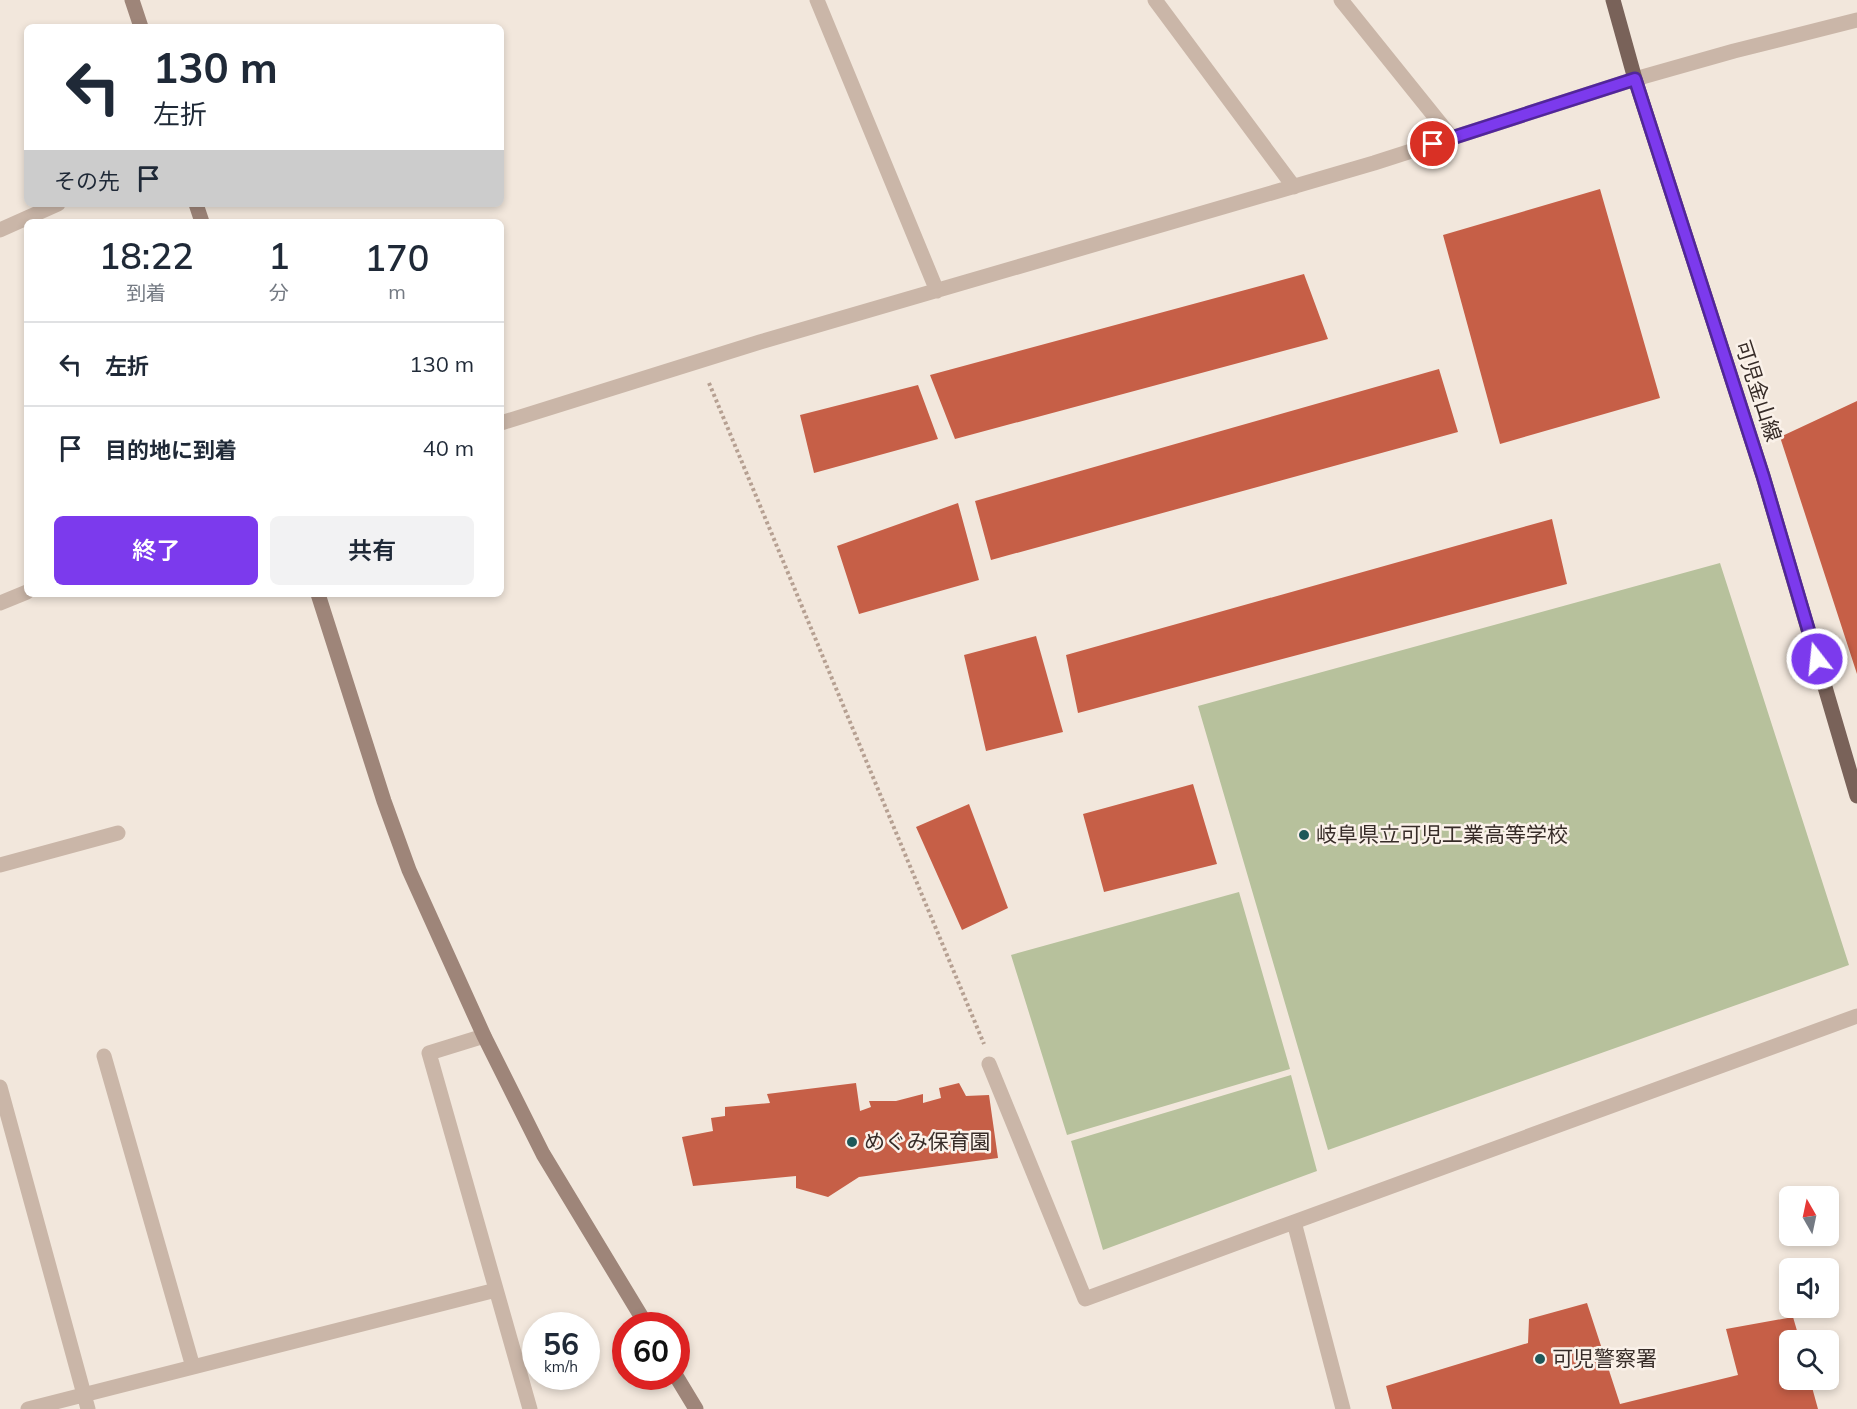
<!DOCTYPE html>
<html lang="ja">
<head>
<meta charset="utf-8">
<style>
  :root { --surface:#fff; --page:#f2f2f3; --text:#1f2937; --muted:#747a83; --line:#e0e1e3; --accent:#7c3aed }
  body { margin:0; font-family:Mulish,"Noto Sans JP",sans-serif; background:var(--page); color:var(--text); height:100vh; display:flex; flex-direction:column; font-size:22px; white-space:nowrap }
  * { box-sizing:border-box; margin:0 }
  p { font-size:20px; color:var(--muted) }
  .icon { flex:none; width:33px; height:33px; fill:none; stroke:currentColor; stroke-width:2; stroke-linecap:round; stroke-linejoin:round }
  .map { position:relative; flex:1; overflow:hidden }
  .side { position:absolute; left:24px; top:219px; width:480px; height:378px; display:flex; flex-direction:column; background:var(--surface); border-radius:9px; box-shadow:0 3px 9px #0003 }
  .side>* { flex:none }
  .hud { position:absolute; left:24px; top:24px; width:480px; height:183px; border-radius:9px; box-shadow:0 3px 9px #0003; background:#fff; color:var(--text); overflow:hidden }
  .needle { width:39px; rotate:351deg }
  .controls { position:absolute; left:1779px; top:1186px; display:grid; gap:12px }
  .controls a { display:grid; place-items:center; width:60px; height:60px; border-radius:9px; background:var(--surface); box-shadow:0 3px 9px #0003; font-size:30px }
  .speed { position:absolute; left:522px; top:1312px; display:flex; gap:12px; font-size:30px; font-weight:700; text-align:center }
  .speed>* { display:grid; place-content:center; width:78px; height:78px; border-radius:50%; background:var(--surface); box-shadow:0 3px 9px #0003; line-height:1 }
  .speed small { font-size:15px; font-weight:400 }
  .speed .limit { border:9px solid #d22; background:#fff; color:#111 }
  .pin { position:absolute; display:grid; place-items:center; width:51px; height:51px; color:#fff; margin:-26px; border:3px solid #fff; border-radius:50%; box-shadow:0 2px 6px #0007 }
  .me { position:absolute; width:66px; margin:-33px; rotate:344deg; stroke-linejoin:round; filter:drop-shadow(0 0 4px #0008) }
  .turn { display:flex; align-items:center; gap:21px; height:126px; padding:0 30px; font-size:27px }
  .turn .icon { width:78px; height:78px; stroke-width:2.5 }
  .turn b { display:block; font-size:42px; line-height:51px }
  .then { display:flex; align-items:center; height:57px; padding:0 30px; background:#0003; gap:12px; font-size:22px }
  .eta { display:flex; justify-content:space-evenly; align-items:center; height:102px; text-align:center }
  .eta b { font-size:36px; font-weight:600; line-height:42px }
  .action { display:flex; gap:12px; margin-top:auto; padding:12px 30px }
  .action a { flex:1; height:69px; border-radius:9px; background:var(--accent); color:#fff; font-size:24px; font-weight:600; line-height:69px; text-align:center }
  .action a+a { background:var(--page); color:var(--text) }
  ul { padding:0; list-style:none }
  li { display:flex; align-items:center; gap:18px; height:84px; padding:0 30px; border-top:2px solid var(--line) }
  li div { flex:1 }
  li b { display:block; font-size:22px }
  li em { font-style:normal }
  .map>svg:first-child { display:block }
</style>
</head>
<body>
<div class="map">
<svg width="1857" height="1409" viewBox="0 0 1857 1409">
  <rect width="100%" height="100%" fill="#f2e7dc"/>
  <path fill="#b7c19c" d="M 1720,563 L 1849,965 L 1328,1150 L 1198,706 Z
    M 1239,892 L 1290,1069 L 1067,1135 L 1011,955 Z
    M 1291,1075 L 1317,1171 L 1103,1250 L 1071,1141 Z"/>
  <path fill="#c65f47" d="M 1600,189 L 1660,398 L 1500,444 L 1443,235 Z
    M 1304,274 L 1328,339 L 955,439 L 930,375 Z
    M 1439,369 L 1458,432 L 991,560 L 975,501 Z
    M 918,385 L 938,439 L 814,473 L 800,415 Z
    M 1857,401 L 1857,674 L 1780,437 Z
    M 958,503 L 979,580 L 859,614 L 837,546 Z
    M 1552,519 L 1567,584 L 1078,713 L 1066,655 Z
    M 1036,636 L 1063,732 L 986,751 L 964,655 Z
    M 1193,784 L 1217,864 L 1104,892 L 1083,814 Z
    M 969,804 L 1008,908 L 962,930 L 916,827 Z
    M 856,1083 L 860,1111 L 871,1107 L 869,1101 L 896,1101 L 923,1094 L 923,1103 L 941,1098 L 939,1088 L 959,1083 L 966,1096 L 989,1095 L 998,1158 L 859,1177 L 828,1197 L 796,1188 L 796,1176 L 693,1186 L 682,1137 L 713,1131 L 711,1118 L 725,1116 L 725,1107 L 770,1103 L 767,1094 Z
    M 1587,1303 L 1620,1404 L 1738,1375 L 1726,1329 L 1793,1317 L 1800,1341 L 1790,1341 L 1790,1380 L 1810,1380 L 1818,1409 L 1392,1409 L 1386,1386 L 1528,1343 L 1529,1319 Z"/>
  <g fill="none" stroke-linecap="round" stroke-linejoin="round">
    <path stroke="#b6a092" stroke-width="4" stroke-dasharray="3 3" stroke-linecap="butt" d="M 709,383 L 984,1044"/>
    <path stroke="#cab6a8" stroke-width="15" d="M 817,0 L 937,291
      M 1155,0 L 1294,187
      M 1341,0 L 1452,138
      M 0,230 L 58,204
      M 501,423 L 760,342 L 1374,163 L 1635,79 L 1734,51 L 1857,20
      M 0,603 L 27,592
      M 0,865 L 118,833
      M 484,1036 L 429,1053 L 530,1409
      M 104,1056 L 193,1367
      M 989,1064 L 1085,1299 L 1294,1222
      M 0,1087 L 88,1409
      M 28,1409 L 496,1290
      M 1343,1409 L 1294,1222 L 1857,1016"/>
    <path stroke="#9e8579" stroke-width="15" d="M 132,0 L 141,27
      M 196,204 L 202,222
      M 318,594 L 384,801 L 409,870 L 484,1036 L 543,1154 L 647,1326
      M 676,1376 L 696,1409"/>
    <path stroke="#796259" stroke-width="15" d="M 1613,0 L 1635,79 L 1763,476 L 1857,796"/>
  </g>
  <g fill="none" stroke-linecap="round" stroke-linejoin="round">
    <defs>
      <path id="route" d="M 1433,144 L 1635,79 L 1763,476 L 1817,659"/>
    </defs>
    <use href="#route" stroke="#51269a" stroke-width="15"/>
    <use href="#route" stroke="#7c3aed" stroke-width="10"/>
  </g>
  <g fill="#1e5859" stroke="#faf1e9" stroke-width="2">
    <circle cx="1304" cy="835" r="6"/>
    <circle cx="852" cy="1142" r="6"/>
    <circle cx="1540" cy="1359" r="6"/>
  </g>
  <g text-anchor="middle" stroke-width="5" stroke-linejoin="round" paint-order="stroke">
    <g font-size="21" fill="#372c28" stroke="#faf1e9">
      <text transform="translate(1758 391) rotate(72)" y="7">可児金山線</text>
    </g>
    <g font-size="21" fill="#372c28" stroke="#faf1e9" text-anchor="start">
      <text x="1316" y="842">岐阜県立可児工業高等学校</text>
      <text x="864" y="1149">めぐみ保育園</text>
      <text x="1552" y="1366">可児警察署</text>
    </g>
  </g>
</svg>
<div class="controls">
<a><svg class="needle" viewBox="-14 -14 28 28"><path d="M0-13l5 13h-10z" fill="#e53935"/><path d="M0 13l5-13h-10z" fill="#747a83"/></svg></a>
<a><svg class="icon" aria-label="sound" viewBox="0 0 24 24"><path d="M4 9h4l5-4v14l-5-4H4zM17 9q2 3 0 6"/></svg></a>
<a><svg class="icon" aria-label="search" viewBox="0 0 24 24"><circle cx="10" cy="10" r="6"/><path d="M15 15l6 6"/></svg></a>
</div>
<div class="speed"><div>56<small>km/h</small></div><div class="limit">60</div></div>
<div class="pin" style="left:1433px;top:144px;background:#d93025"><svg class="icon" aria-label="arrive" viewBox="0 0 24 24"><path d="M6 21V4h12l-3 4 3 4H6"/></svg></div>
<svg class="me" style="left:1817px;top:659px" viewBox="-20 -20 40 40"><circle r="17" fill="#7c3aed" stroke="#fff" stroke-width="3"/><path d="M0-11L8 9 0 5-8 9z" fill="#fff"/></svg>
<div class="hud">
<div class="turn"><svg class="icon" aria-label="left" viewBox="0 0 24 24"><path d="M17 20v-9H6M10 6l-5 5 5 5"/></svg><div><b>130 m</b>左折</div></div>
<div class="then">その先<svg class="icon" aria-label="arrive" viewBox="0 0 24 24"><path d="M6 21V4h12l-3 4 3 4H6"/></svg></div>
</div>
<section class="side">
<div class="eta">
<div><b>18:22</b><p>到着</p></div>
<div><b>1</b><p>分</p></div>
<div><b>170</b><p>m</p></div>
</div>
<ul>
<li><svg class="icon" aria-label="left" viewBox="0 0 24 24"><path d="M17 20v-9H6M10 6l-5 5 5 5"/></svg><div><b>左折</b></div><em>130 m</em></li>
<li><svg class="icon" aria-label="arrive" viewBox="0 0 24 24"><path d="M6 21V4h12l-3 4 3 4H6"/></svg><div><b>目的地に到着</b></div><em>40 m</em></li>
</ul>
<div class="action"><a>終了</a><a>共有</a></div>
</section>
</div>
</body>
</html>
